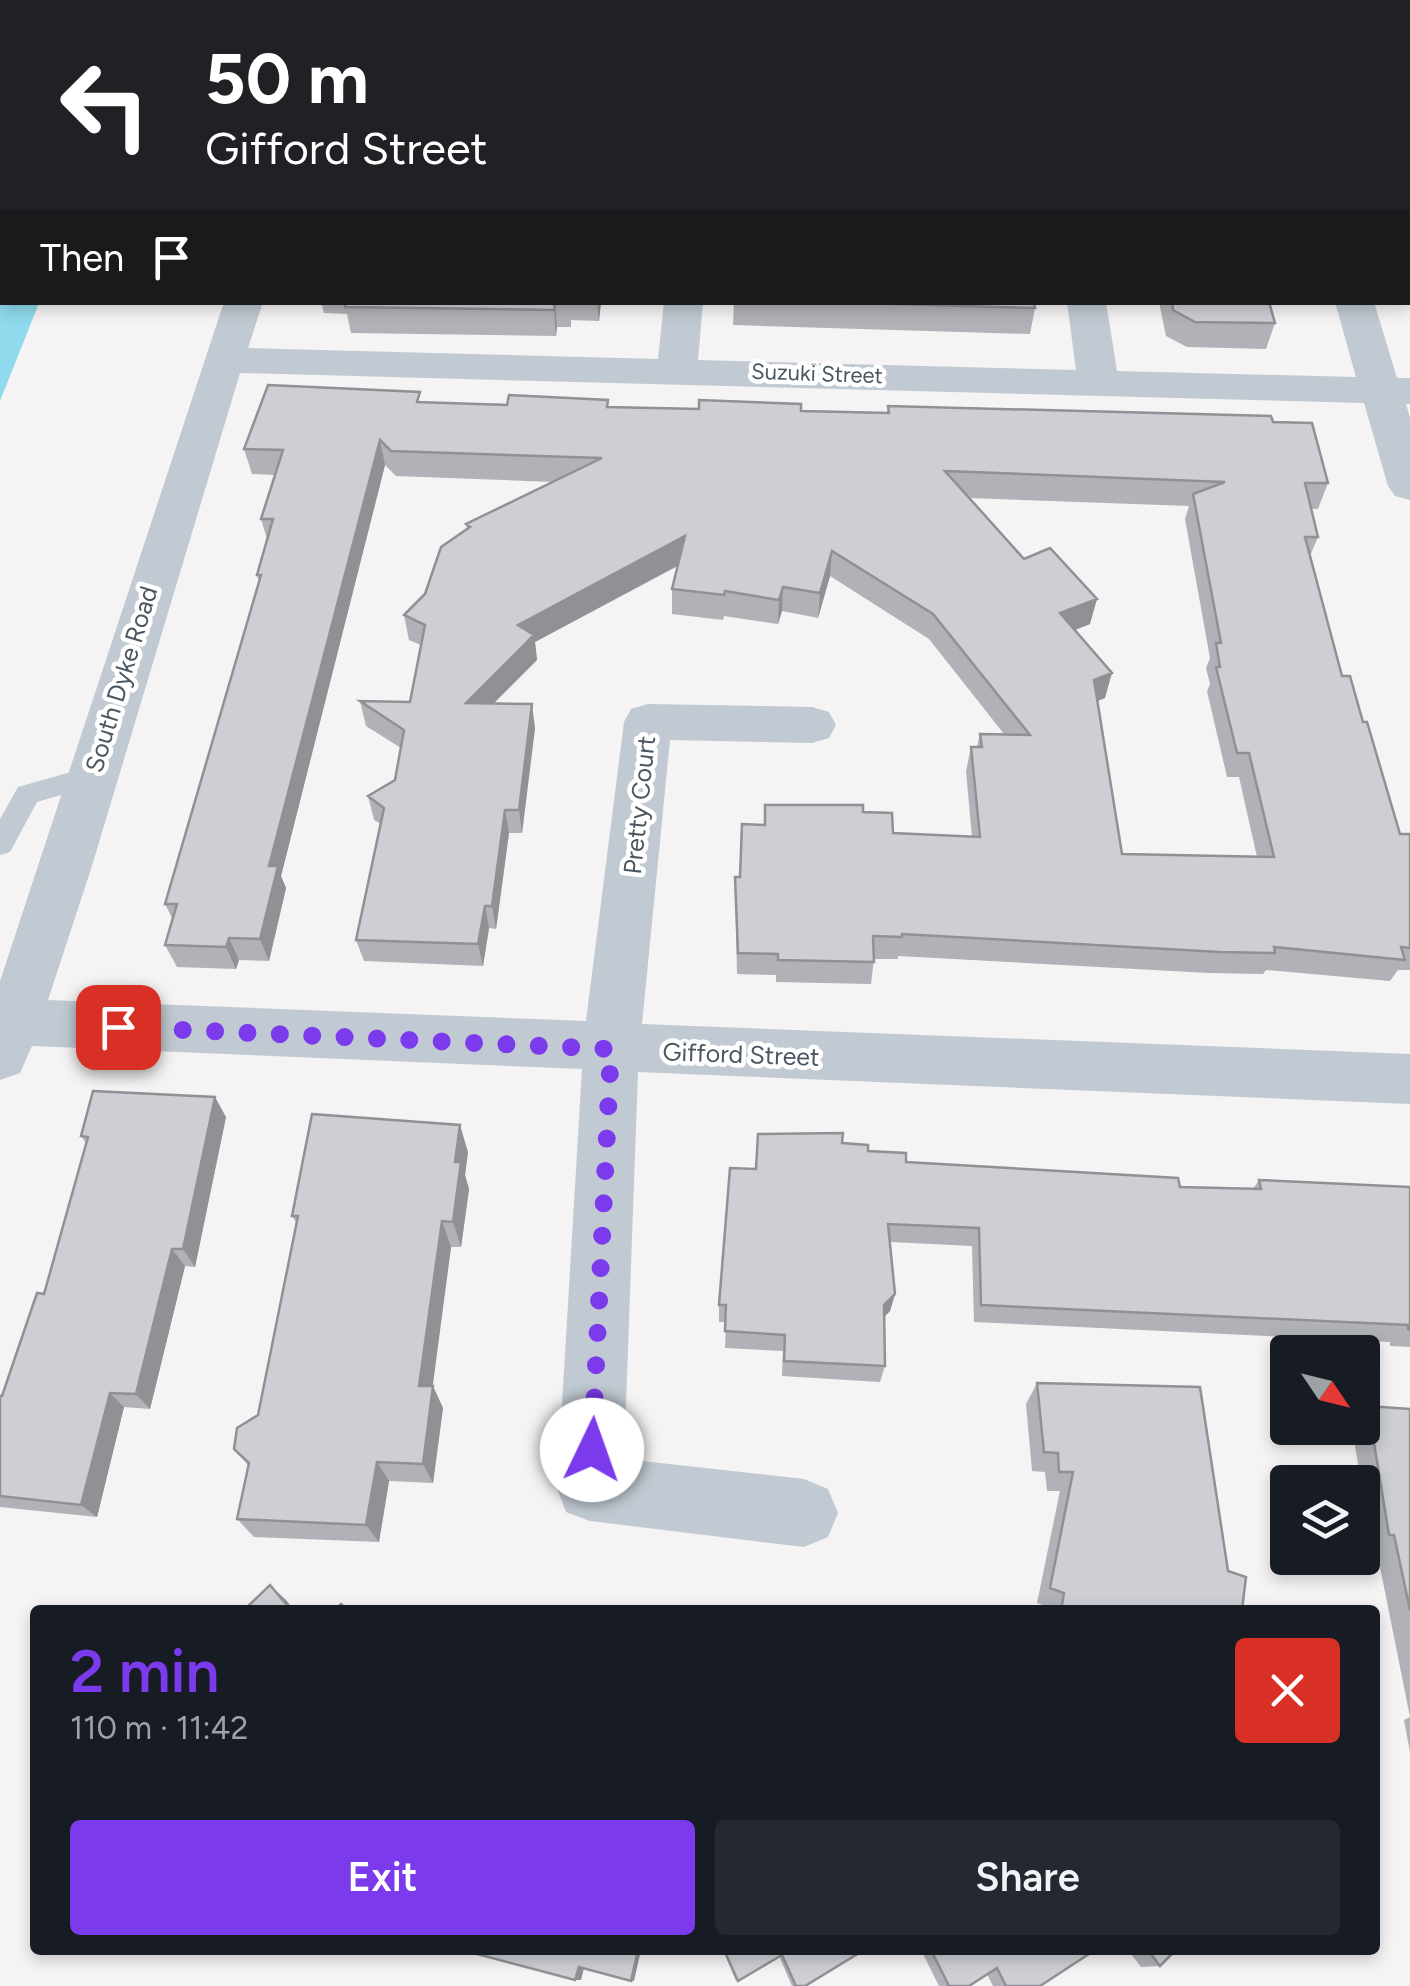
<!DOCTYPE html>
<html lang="en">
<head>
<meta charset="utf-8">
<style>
  :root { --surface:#171b24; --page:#242831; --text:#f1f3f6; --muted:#9ea1a6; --accent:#7c3aed }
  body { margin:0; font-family:Figtree,sans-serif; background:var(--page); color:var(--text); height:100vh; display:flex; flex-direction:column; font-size:38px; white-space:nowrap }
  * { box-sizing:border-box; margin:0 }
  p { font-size:32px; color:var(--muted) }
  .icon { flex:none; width:55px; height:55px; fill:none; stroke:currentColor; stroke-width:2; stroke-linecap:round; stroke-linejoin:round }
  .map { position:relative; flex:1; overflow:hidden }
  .details { position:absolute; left:30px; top:1605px; width:1350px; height:350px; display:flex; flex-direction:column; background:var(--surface); border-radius:10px; box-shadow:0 5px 15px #0003 }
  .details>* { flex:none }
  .top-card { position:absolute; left:0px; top:0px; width:1410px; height:305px; box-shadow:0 5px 15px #0003; background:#202124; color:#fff; overflow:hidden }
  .needle { width:65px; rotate:125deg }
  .buttons { position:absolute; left:1270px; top:1335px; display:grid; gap:20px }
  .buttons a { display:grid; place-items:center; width:110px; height:110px; border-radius:10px; background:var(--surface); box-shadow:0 5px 15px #0003; font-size:50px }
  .pin { position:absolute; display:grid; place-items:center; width:85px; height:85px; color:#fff; margin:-42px; border-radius:20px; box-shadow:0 5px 15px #0006 }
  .me { position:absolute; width:110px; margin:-55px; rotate:3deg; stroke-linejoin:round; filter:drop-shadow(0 0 8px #0008) }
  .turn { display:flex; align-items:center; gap:35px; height:210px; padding:0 40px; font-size:45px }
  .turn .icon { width:130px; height:130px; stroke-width:2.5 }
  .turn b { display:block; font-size:70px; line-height:85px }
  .then { display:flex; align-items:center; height:95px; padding:0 40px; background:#0003; gap:20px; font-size:38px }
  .round { display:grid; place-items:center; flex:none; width:105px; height:105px; border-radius:10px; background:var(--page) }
  .headline { display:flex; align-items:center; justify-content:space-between; height:170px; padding:0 40px }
  h1 { font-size:60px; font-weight:600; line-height:75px; color:var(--accent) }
  .cta { display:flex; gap:20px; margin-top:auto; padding:20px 40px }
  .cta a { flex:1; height:115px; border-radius:10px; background:var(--accent); color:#fff; font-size:40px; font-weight:600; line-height:115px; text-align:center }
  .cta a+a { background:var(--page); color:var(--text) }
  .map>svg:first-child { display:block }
</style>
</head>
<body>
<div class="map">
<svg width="1410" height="1986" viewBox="0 0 1410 1986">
  <rect width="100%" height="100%" fill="#f5f3f3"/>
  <path fill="#90daee" d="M 0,0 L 168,0 L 2,2 L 2,302 L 39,303 L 0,401 Z"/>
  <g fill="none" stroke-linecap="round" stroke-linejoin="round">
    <path fill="#c1cad2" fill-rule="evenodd" d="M 92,766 L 102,769 L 106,776 L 102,783 L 37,802 L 10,852 L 0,855 L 0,819 L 18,787 Z"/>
    <path fill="#c1cad2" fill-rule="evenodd" d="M 695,0 L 727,0 L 727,2 L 695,2 Z
      M 1023,0 L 1055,0 L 1055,2 L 1023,2 Z
      M 1244,0 L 1276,0 L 1276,2 L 1244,2 Z
      M 224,302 L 263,302 L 248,348 L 658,359 L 664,302 L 703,302 L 698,360 L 1076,370 L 1067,302 L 1106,302 L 1117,371 L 1356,377 L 1335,302 L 1374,302 L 1397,378 L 1410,378 L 1410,404 L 1406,404 L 1410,418 L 1410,500 L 1395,496 L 1388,486 L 1364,403 L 240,373 L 91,869 L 48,1000 L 586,1021 L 624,722 L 631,709 L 648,704 L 812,707 L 829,712 L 836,725 L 829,738 L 812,743 L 670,740 L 642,1024 L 1410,1054 L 1410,1104 L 638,1072 L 624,1459 L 804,1479 L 828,1489 L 838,1513 L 828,1537 L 804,1547 L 590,1521 L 566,1512 L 557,1488 L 582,1069 L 32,1046 L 20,1073 L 0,1080 L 0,981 Z"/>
  </g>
  <path fill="#b0b2b7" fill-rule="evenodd" d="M 1306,0 L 1410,0 L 1410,280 L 1408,273 L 1408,90 L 1409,90 L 1408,85 L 1408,2 L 1307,2 Z
    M 321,302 L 601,302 L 599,321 L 571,320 L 571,327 L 557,327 L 556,336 L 351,333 L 347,314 L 324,313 Z
    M 734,302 L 1034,302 L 1035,308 L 1030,334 L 733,325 Z
    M 1159,302 L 1269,302 L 1275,323 L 1266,349 L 1187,347 L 1166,336 Z
    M 422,402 L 887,413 L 888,406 L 1273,422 L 1328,483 L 1318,509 L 1311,509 L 1318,537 L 1310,556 L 1342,676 L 1363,722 L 1400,834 L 1410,834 L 1410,970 L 1398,970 L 1390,981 L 1266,970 L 1263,974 L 1209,973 L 898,956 L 898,959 L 874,959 L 871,984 L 776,982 L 776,975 L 737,974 L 735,877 L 740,877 L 764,825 L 765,805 L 863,812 L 893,833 L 972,837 L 966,771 L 971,747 L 977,747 L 980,734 L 1004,734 L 929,639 L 830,576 L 818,618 L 782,611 L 778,624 L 724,616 L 723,620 L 672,614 L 672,589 L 678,566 L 535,642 L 537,660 L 494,703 L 535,728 L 522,833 L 509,833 L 496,929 L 489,928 L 483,966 L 364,961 L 356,940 L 381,824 L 374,820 L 368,796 L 395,780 L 401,748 L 366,726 L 360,701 L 410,702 L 421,645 L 409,640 L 404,615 L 425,594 L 467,529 L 466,524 L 553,482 L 396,476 L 385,465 L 281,876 L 286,888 L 269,961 L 239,960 L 236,969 L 177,967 L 165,945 L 173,920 L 165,904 L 259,582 L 257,575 L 267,539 L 261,519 L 275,475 L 252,474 L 244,449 ZM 969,498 L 1189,506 L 1185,519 L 1210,658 L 1206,668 L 1210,684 L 1207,691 L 1227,777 L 1239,777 L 1257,857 L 1122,854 L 1097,701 L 1105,698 L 1075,630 L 1090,624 L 1024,559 Z
    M 226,1117 L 195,1267 L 185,1266 L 150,1409 L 124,1407 L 97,1517 L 0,1507 L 0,1396 L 2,1396 L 44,1294 L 86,1143 L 81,1136 Z
    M 842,1143 L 906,1162 L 1180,1187 L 1253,1189 L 1259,1180 L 1410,1187 L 1410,1347 L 1390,1346 L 1390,1342 L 974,1322 L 972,1246 L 890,1242 L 895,1294 L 890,1311 L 884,1317 L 885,1366 L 880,1382 L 782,1376 L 783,1351 L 725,1348 L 726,1322 L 719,1322 L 719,1305 Z
    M 468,1152 L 465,1175 L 469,1189 L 461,1247 L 451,1247 L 432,1386 L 443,1408 L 433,1483 L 389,1481 L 379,1542 L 254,1537 L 237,1519 L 248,1465 L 234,1449 L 258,1415 L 297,1224 L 292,1216 Z
    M 1037,1383 L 1228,1571 L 1242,1610 L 1050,1610 L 1051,1608 L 1037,1603 L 1060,1491 L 1047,1491 L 1045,1472 L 1032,1471 L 1026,1404 Z
    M 1368,1406 L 1410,1409 L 1410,1717 L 1376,1547 L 1371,1547 L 1362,1493 L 1362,1482 L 1361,1482 L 1352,1428 L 1362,1428 L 1362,1411 Z
    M 1410,1717 L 1410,1752 L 1404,1720 Z
    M 723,1950 L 864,1950 L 805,1986 L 792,1986 L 779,1956 L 736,1981 Z
    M 921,1950 L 1095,1950 L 1040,1986 L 993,1986 L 987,1974 L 969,1986 L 939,1986 Z
    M 1128,1950 L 1176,1950 L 1160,1966 L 1141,1967 Z"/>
  <path fill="#909195" d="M 555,302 L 557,327 L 556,336 L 554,310 Z
    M 597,302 L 601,302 L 599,321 Z
    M 380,440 L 385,465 L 281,876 L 286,888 L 269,961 L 260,939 L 269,866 Z
    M 685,536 L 686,561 L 535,642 L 537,660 L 470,727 L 466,703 L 518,625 Z
    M 832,551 L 830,576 L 818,618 L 820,593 Z
    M 783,587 L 782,611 L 778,624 L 779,600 Z
    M 1097,599 L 1090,624 L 1054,638 L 1060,613 Z
    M 1112,673 L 1105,698 L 1087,705 L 1094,680 Z
    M 532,704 L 535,728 L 522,833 L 519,810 Z
    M 505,810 L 509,833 L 496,929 L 492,906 Z
    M 485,906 L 489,928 L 483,966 L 478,944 Z
    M 229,938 L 239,960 L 236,969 L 226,947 Z
    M 215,1097 L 226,1117 L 195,1267 L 183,1249 Z
    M 460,1125 L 468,1152 L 465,1175 L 469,1189 L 461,1247 L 453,1222 L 455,1162 Z
    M 442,1221 L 451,1247 L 430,1407 L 419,1386 Z
    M 172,1249 L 185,1266 L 150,1409 L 136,1394 Z
    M 895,1294 L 890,1311 L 879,1322 L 884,1305 Z
    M 433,1386 L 443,1408 L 433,1483 L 423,1464 Z
    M 110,1393 L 124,1407 L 97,1517 L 81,1505 Z
    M 377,1462 L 389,1481 L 379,1542 L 366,1525 Z
    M 270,1585 L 286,1600 L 294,1610 L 291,1610 Z
    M 328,1950 L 348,1950 L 340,1953 L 324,1952 Z
    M 442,1950 L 454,1950 L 452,1955 L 441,1953 Z
    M 638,1950 L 641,1950 L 634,1981 L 631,1981 Z
    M 579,1967 L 584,1968 L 581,1980 L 575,1980 Z"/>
  <path fill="#cdcfd5" stroke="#909195" stroke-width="2.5" fill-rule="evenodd" d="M 408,0 L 638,0 L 638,2 L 407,2 Z
    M 770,0 L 978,0 L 978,2 L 770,2 Z
    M 1103,0 L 1182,0 L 1183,2 L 1104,2 Z
    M 1394,0 L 1410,0 L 1410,43 L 1408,37 L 1408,2 L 1394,2 Z
    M 1408,90 L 1410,90 L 1410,228 L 1408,221 Z
    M 347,302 L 555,302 L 554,310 L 345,307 Z
    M 820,302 L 1034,302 L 1035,308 Z
    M 1172,302 L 1269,302 L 1275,323 L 1195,322 L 1173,310 Z
    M 268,385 L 420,392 L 417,402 L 507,405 L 509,395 L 608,400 L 607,407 L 699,409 L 699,400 L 801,404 L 801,411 L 889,413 L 888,406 L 1271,416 L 1273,422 L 1312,423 L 1328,483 L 1305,483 L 1318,537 L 1305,537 L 1342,676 L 1350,676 L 1363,722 L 1367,722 L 1400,834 L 1410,834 L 1410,948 L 1401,947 L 1405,960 L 1274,947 L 1275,953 L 1220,952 L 902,934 L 902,937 L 873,936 L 874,962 L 778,960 L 778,954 L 738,953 L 735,877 L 740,877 L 742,824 L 765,825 L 765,805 L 863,805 L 863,812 L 892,813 L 893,833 L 980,837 L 971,747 L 982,747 L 980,734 L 1030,735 L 933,614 L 832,551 L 820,593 L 783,587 L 779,600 L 725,591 L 724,595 L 672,589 L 685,536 L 518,625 L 534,635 L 466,703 L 532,704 L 519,810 L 505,810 L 492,906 L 485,906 L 478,944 L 356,940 L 384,808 L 368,796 L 395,780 L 404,730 L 360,701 L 410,702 L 425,625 L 404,615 L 425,594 L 441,547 L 470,527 L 466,524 L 602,458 L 391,451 L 380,440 L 269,866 L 278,866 L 260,939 L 229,938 L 226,947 L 165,945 L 177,904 L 165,904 L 261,575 L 257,575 L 273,519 L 261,519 L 283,450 L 244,449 ZM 945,471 L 1225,482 L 1193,494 L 1221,643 L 1216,643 L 1220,667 L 1216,667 L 1237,753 L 1249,753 L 1274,857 L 1122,854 L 1094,680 L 1112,673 L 1060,613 L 1097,599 L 1050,548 L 1024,559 Z
    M 93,1091 L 215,1097 L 183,1249 L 172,1249 L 136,1394 L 110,1393 L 81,1505 L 0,1496 L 0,1396 L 2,1396 L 37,1293 L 44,1294 L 88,1137 L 81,1136 Z
    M 312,1114 L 460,1125 L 455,1162 L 461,1162 L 453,1222 L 442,1221 L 419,1386 L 433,1386 L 423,1464 L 377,1462 L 366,1525 L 237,1519 L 249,1463 L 234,1449 L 237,1428 L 258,1415 L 298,1216 L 292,1216 Z
    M 843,1133 L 842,1143 L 868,1145 L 868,1151 L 906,1153 L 906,1162 L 1178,1178 L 1180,1187 L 1261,1189 L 1259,1180 L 1410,1187 L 1410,1330 L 1408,1329 L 1408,1325 L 981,1305 L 979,1228 L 888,1224 L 895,1294 L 884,1305 L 885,1366 L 784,1361 L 785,1335 L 725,1331 L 726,1305 L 719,1305 L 730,1168 L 756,1169 L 758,1134 Z
    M 1037,1383 L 1200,1387 L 1228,1571 L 1246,1577 L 1242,1610 L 1061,1610 L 1064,1593 L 1050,1588 L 1073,1472 L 1059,1472 L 1058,1453 L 1044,1452 Z
    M 1368,1406 L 1410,1409 L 1410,1610 L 1394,1535 L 1389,1535 Z
    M 270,1585 L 291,1610 L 244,1610 Z
    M 341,1604 L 347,1610 L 335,1610 Z
    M 462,1950 L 638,1950 L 631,1981 L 579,1967 L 575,1980 Z
    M 724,1950 L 864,1950 L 805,1986 L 796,1986 L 782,1955 L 738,1981 Z
    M 931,1950 L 1095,1950 L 1040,1986 L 1006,1986 L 997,1968 L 969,1986 L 949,1986 Z
    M 1148,1950 L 1176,1950 L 1160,1966 Z"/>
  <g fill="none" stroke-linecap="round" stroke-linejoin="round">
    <path stroke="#7c3aed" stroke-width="18" stroke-dasharray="0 32.4" d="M 118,1027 L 611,1049 L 592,1450"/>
  </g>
  <g text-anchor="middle" stroke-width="9" stroke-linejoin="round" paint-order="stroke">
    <g font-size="22" fill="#4a5661" stroke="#fff">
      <text transform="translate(817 373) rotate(2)" y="8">Suzuki Street</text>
    </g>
    <g font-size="25" fill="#4a5661" stroke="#fff">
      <text transform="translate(121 679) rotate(-73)" y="9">South Dyke Road</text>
      <text transform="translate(639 805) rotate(-84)" y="9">Pretty Court</text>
      <text transform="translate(741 1054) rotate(2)" y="9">Gifford Street</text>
    </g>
  </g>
</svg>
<div class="buttons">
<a><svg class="needle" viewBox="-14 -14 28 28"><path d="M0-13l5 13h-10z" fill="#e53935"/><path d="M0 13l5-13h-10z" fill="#9ea1a6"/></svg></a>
<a><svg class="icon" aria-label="layers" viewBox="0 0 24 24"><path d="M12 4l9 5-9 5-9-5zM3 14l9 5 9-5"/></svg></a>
</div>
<div class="pin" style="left:118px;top:1027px;background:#d93025"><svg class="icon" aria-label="arrive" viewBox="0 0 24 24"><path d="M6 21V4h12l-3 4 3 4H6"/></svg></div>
<svg class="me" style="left:592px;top:1450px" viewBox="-20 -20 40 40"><circle r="19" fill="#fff"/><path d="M0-13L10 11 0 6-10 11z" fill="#7c3aed"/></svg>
<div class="top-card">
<div class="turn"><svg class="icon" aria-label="left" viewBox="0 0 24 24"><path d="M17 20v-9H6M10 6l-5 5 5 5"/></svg><div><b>50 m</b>Gifford Street</div></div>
<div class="then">Then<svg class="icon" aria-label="arrive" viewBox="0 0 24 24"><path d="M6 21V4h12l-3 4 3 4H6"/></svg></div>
</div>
<section class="details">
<div class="headline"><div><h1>2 min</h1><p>110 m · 11:42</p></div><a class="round" style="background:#d93025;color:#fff"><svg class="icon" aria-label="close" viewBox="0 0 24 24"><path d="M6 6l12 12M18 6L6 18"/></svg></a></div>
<div class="cta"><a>Exit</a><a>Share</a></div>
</section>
</div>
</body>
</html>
